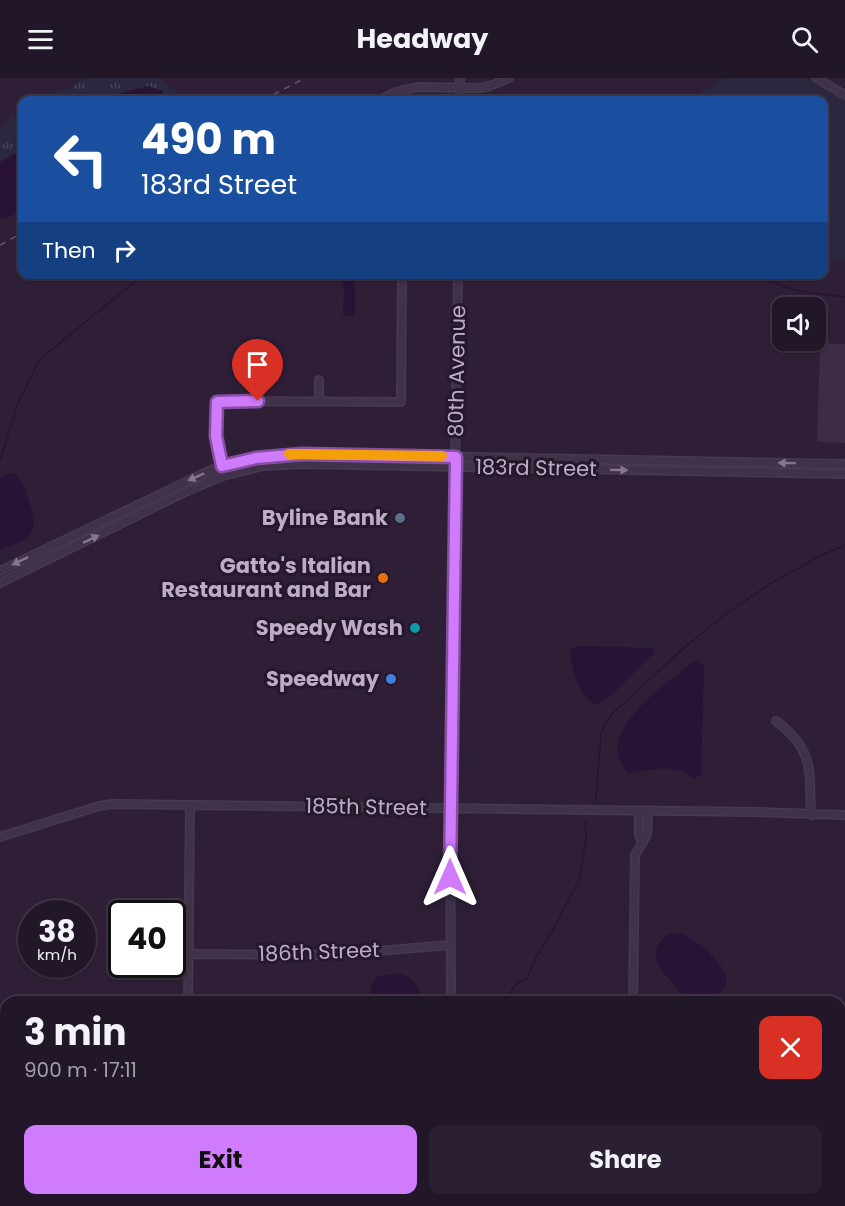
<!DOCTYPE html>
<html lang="en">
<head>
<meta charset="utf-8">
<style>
  :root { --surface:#221729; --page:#2a2031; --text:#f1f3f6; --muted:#a29fa8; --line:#3f3646; --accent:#d07afc }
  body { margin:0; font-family:Poppins,sans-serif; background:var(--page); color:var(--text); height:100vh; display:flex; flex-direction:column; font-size:22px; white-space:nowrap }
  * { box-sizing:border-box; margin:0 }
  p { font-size:20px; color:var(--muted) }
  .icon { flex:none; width:33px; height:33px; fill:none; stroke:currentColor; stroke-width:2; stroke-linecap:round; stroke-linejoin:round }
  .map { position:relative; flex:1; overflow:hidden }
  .side { position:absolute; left:0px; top:918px; width:846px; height:210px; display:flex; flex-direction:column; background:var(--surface); border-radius:18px 18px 0 0; box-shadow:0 2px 4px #0004,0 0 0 2px var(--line) }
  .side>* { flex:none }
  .guide { position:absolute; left:18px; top:18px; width:810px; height:183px; border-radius:12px; box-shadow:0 2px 4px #0004,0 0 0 2px var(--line); background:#1a4fa0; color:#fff; overflow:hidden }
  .fabs { position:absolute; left:772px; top:219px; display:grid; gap:12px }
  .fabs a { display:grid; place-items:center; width:54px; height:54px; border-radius:12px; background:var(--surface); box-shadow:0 2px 4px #0004,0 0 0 2px var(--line); font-size:30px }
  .speed { position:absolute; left:18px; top:822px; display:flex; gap:12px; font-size:30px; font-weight:700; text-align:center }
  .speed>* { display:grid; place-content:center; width:78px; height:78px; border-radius:50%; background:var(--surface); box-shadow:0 2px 4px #0004,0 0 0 2px var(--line); line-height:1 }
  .speed small { font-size:15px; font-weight:400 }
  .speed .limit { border:3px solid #111; border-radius:9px; background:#fff; color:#111 }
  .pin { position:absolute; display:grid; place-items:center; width:51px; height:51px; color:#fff; margin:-62px -26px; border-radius:50% 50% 50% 0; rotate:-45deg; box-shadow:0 0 6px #0007 }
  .pin .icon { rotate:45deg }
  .me { position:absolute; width:66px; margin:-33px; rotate:0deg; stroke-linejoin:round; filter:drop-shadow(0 0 4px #0008) }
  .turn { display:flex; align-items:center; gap:21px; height:126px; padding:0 24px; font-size:27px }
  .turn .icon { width:78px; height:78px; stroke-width:2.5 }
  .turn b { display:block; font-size:42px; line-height:51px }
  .then { display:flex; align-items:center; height:57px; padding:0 24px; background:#0003; gap:12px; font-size:22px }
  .round { display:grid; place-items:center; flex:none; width:63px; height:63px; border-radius:12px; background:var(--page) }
  .summary { display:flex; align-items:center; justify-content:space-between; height:102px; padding:0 24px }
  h1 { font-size:36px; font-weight:700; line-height:45px }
  .primary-button { display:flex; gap:12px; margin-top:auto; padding:12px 24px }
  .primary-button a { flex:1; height:69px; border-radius:12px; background:var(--accent); color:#111; font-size:24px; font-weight:700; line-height:69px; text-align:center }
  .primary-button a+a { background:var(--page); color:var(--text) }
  header { display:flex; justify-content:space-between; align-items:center; height:78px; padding:0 24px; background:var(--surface); font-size:27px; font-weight:700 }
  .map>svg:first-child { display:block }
</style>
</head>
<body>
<header><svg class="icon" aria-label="menu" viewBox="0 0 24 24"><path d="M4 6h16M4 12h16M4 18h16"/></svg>Headway<svg class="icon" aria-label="search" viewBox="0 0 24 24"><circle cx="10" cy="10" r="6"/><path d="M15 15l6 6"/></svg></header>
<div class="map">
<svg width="845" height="1128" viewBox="0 0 845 1128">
  <defs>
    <pattern id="grass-tufts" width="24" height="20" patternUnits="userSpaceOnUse" patternTransform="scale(1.5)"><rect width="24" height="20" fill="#2b273e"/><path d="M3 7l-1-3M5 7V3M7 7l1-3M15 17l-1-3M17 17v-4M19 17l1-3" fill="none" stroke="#484458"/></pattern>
  </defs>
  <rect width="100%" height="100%" fill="#2e1f37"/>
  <path fill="#3c2c45" d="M 820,265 L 845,266 L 845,365 L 817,364 Z"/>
  <path fill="url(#grass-tufts)" d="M 85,0 L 159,0 L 188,22 L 163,22 L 162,13 L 106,19 L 102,22 L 36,22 L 72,9 Z
    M 22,31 L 22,72 L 0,84 L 0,49 Z"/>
  <path fill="#2b273e" d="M 726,0 L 806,0 L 845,22 L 845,180 L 824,188 L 824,22 L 687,22 Z"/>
  <path fill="#281235" d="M 148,8 L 163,13 L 163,22 L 102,22 L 106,19 Z
    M 22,72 L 22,135 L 15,134 L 6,142 L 0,139 L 0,84 Z
    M 340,197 L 355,197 L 355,234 L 353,238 L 343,237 L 344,212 Z
    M 14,395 C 23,403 25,410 28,420 C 41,457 33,458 0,472 L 0,400 L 6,396 Z
    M 581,568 L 652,570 L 654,575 L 614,615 L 598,627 C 580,622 569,588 571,571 Z
    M 697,582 L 704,588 L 704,595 L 701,698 L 694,700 L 682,693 L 664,690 L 629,695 C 588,658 668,605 693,584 Z
    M 675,855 C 692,856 715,878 724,893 C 727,897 727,902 726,907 L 710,924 C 704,924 696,925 691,923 C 685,921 681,914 677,910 C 670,902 660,893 657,883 C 653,870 662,857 675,855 Z
    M 396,895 C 412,898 420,907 421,924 L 369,924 L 372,905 L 377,899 Z"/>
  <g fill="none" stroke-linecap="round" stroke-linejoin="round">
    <path stroke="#281235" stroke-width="1.5" d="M 752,196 L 788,210 L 810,215 L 845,219
      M 0,382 L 18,325 L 39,282 L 144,196
      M 596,722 L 601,656 L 604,647 L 614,634 L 685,569 L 722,539 L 768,507 L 820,478 L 845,467
      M 504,924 L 516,906 L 527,900 L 536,879 L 554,850 L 580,800 L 586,760 L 585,744
      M 393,1128 L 394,1123"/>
    <defs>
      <path id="minor" d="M 816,0 L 845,17
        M 403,12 L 404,22
        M 380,22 L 396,14 L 417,9 L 481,10 L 490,8 L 509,0
        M 460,22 L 460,0
        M 319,323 L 319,302
        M 222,390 L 216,358 L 217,323 L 401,324 L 402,196
        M 0,493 L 213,391 L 256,380 L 301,376 L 845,386
        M 0,505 L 183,415 L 223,398 L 263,388 L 301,386 L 845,396
        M 776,643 C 815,673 809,692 811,737
        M 639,734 L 639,757 L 642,766
        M 0,759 L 99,728 L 112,726 L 758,734 L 845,737
        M 188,876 L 329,877 L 450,867
        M 188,924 L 190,727
        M 451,924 L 450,731 L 458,196
        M 633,924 L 635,777 L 647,757 L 648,734
        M 840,1075 L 845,1075
        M 451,1128 L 451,1122"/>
      <path id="highway" d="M 0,1067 L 6,1068
        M 0,1087 L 6,1087
        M 840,1099 L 845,1099
        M 0,1106 L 6,1106
        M 840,1119 L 845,1119"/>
    </defs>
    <use href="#minor" stroke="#47394e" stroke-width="10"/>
    <use href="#highway" stroke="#483a4f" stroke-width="12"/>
    <use href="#minor" stroke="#403248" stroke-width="7"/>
    <use href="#highway" stroke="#5a6e4f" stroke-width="9"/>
    <path stroke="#65546f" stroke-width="1.5" stroke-dasharray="6 6" stroke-linecap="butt" d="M 263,22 L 305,0
      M 0,167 L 22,155"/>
  </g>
  <defs><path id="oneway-solid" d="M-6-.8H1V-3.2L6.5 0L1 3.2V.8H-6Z" transform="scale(1.5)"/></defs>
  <g fill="#85758d">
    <use href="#oneway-solid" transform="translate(787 385) rotate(-179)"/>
    <use href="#oneway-solid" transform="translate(619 392) rotate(1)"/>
    <use href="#oneway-solid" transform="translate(196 399) rotate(156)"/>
    <use href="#oneway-solid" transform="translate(91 461) rotate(-26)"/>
    <use href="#oneway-solid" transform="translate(20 483) rotate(154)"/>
  </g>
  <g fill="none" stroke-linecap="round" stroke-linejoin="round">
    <defs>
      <path id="route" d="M 258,323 L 217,324 L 216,358 L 222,388 L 256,380 L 302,376 L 456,379 L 450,799"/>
    </defs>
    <use href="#route" stroke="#874fa4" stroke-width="15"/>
    <use href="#route" stroke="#d07afc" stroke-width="10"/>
    <path stroke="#f59e0b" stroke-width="10" d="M 289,376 L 442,378"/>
  </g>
  <circle fill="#5c6f8a" stroke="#25182c" stroke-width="2" cx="400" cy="440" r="6"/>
  <circle fill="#e8710a" stroke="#25182c" stroke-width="2" cx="383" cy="500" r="6"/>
  <circle fill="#0f9aa8" stroke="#25182c" stroke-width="2" cx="415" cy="550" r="6"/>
  <circle fill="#3f7fe0" stroke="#25182c" stroke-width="2" cx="391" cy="601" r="6"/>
  <g text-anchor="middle" stroke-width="6" stroke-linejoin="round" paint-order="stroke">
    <g font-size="21" fill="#bdacc5" stroke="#25182c">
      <text transform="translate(457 293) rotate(-89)" y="7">80th Avenue</text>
      <text transform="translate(536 390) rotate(1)" y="7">183rd Street</text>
      <text transform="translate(366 729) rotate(1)" y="7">185th Street</text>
      <text transform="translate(319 874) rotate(-2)" y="7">186th Street</text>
    </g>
    <g font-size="21" font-weight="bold" fill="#bdacc5" stroke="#25182c" text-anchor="end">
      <text x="388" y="447">Byline Bank</text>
      <text x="371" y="495">Gatto's Italian<tspan x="371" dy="24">Restaurant and Bar</tspan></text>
      <text x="403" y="557">Speedy Wash</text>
      <text x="379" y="608">Speedway</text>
    </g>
  </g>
</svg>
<div class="fabs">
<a><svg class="icon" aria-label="sound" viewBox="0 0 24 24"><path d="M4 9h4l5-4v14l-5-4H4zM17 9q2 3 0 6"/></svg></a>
</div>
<div class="speed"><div>38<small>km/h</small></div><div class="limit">40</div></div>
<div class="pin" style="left:258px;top:323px;background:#d93025"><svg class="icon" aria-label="arrive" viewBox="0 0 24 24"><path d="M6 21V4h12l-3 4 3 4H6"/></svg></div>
<svg class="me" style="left:450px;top:799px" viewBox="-20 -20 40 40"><path d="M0-17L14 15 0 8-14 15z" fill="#d07afc" stroke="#fff" stroke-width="4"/></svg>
<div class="guide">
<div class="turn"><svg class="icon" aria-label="left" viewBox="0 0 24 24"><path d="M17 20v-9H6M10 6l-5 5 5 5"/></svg><div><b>490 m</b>183rd Street</div></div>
<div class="then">Then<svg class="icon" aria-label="right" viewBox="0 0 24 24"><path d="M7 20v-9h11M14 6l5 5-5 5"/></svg></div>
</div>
<section class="side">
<div class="summary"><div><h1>3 min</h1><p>900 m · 17:11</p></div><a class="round" style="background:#d93025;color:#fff"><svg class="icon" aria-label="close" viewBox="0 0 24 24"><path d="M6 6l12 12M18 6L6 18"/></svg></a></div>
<div class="primary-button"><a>Exit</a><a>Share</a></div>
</section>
</div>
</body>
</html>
